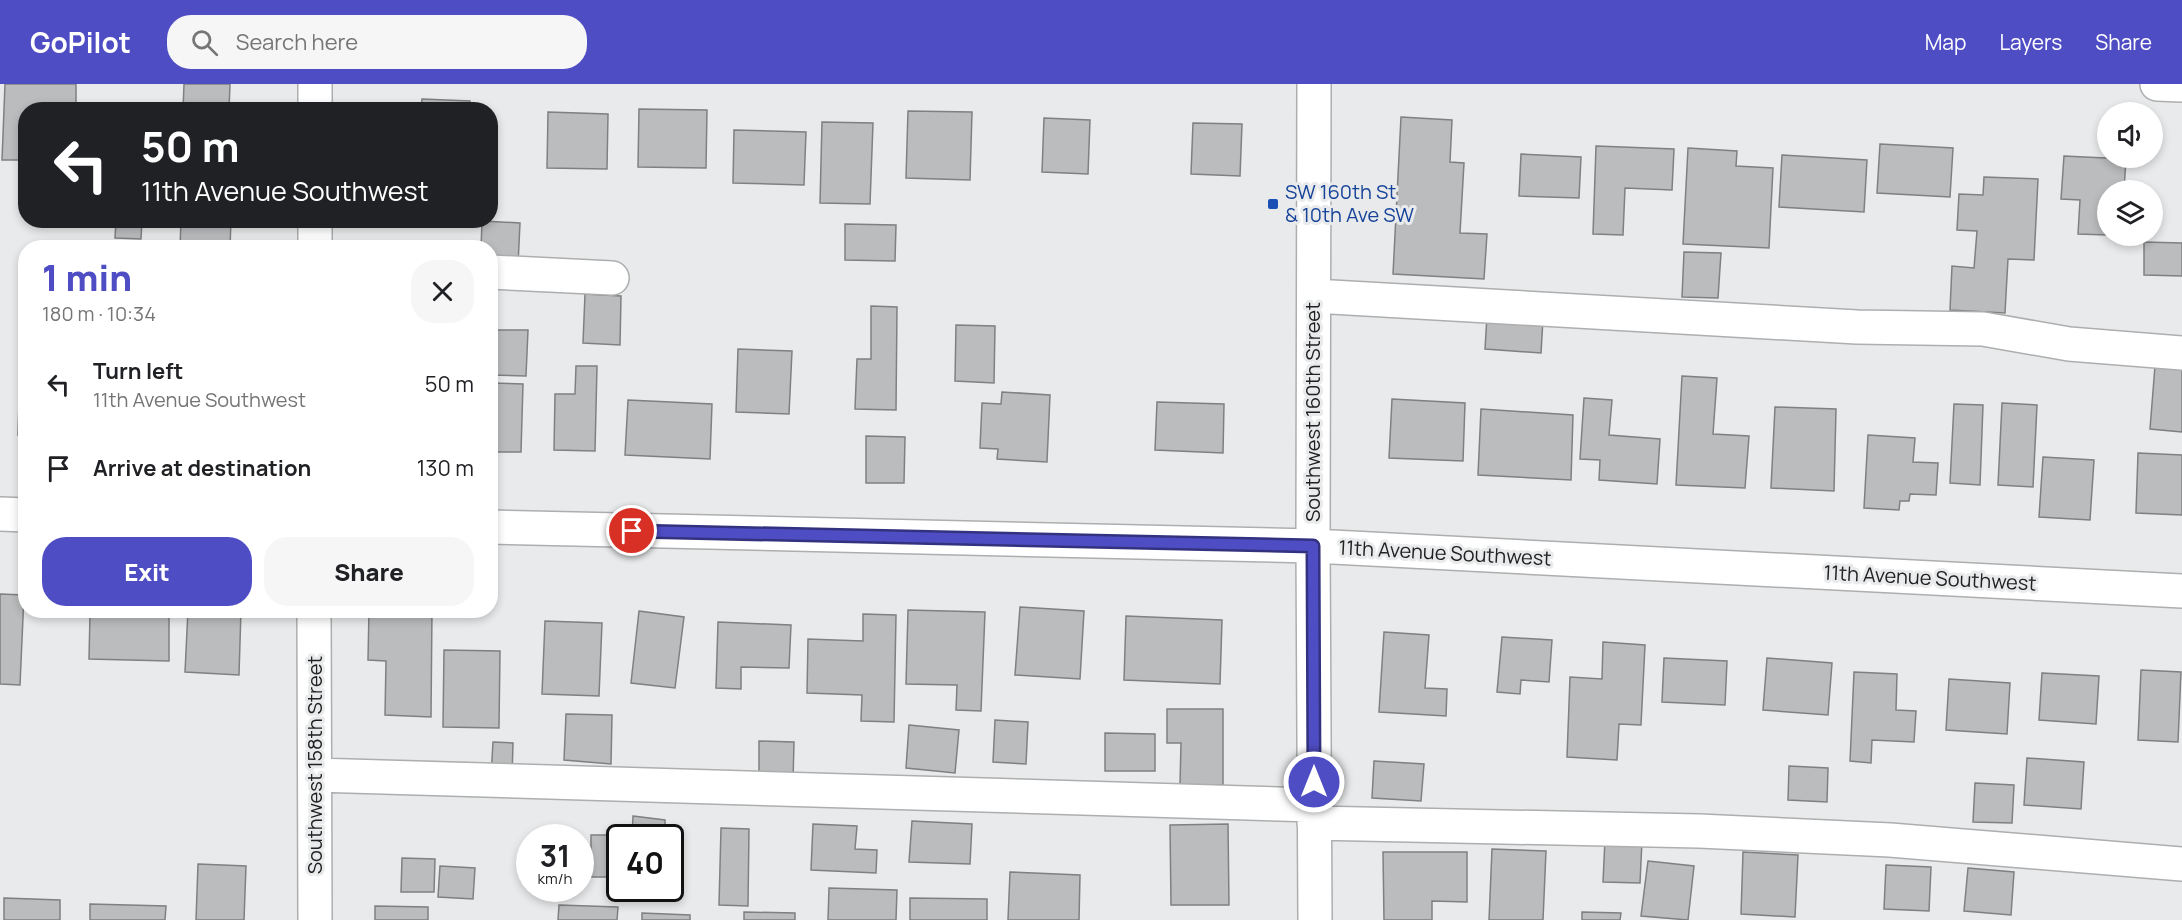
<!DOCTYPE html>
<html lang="en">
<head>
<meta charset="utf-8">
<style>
  :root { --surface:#fff; --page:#f6f6f6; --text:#202124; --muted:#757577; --accent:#4f4dc4 }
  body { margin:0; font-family:Manrope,sans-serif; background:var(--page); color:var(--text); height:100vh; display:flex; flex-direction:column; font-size:22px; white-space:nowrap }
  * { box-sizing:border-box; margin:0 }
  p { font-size:20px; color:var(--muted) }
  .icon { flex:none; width:33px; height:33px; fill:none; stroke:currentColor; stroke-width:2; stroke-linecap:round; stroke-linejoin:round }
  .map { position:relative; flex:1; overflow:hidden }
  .details { position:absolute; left:18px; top:156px; width:480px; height:378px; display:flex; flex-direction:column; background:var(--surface); border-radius:24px; box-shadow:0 3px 9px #0003 }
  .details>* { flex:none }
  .hud { position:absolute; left:18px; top:18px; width:480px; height:126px; border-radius:24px; box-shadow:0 3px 9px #0003; background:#202124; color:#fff; overflow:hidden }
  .fabs { position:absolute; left:2097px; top:18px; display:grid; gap:12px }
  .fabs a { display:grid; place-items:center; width:66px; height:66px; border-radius:50%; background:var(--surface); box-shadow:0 3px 9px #0003; font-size:30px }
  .speed { position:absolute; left:516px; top:740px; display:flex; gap:12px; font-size:30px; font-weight:700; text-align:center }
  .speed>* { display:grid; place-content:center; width:78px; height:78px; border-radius:50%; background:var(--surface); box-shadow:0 3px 9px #0003; line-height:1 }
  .speed small { font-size:15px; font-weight:400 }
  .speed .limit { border:3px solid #111; border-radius:9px; background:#fff; color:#111 }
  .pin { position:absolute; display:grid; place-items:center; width:51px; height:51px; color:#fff; margin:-26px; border:3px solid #fff; border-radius:50%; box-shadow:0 2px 6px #0007 }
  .me { position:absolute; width:66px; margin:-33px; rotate:0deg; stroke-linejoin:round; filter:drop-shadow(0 0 4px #0008) }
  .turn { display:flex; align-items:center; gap:21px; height:126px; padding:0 24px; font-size:27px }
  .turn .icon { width:78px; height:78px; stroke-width:2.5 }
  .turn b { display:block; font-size:42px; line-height:51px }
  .round { display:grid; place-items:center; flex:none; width:63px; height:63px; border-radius:24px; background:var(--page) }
  .overview { display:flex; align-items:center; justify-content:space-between; height:102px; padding:0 24px }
  h1 { font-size:36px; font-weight:800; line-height:45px; color:var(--accent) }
  .action { display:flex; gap:12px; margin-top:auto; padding:12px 24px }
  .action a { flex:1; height:69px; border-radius:24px; background:var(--accent); color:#fff; font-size:24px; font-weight:800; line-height:69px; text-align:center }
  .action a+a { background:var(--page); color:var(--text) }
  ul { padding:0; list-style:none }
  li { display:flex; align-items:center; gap:18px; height:84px; padding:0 24px }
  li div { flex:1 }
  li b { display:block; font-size:22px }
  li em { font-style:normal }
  header { display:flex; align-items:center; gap:36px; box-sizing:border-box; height:84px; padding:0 30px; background:var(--accent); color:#fff }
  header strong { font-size:28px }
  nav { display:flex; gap:33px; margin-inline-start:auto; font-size:21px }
  .search { width:420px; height:54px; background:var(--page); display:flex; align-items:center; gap:15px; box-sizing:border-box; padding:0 21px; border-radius:24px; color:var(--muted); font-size:22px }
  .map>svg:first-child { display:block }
</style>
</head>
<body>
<header>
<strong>GoPilot</strong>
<div class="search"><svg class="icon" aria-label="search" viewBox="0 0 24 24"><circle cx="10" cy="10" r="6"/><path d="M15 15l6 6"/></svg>Search here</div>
<nav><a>Map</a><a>Layers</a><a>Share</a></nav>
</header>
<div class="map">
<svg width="2182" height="836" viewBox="0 0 2182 836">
  <rect width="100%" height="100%" fill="#e9eaeb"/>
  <path fill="#bbbcbd" stroke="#7f8081" stroke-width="1.5" d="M 5,0 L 76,0 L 76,26 L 26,26 L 26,76 L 2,76 Z
    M 184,0 L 230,0 L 229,26 L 183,26 Z
    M 422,15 L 470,17 L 469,26 L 421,26 Z
    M 639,25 L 707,26 L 706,84 L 638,83 Z
    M 908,27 L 972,28 L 970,96 L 906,94 Z
    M 548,28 L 608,30 L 607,85 L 547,84 Z
    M 1401,33 L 1452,36 L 1450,78 L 1464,79 L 1460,149 L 1487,150 L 1484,195 L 1393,190 Z
    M 1044,34 L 1090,36 L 1088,90 L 1042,88 Z
    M 822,38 L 873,39 L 870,120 L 820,119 Z
    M 1193,39 L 1242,40 L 1240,92 L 1191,90 Z
    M 734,46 L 806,48 L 804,101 L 733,99 Z
    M 1880,60 L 1953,64 L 1950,113 L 1877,109 Z
    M 1596,62 L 1674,65 L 1672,106 L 1625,104 L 1623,151 L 1593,150 Z
    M 1688,64 L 1737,67 L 1736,82 L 1773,84 L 1769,164 L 1683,160 Z
    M 1521,70 L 1581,73 L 1579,114 L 1519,112 Z
    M 1782,71 L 1867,76 L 1864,128 L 1779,123 Z
    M 2064,72 L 2126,75 L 2124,106 L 2108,106 L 2108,151 L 2078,150 L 2080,116 L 2061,115 Z
    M 1984,93 L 2038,95 L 2034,176 L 2008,175 L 2005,229 L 1950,226 L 1952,182 L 1974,184 L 1977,147 L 1957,146 L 1959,110 L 1983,111 Z
    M 116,136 L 142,136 L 141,155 L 115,154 Z
    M 181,136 L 231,136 L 230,164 L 180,164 Z
    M 482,137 L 520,139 L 518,181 L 490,179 L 490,164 L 481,164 Z
    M 845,140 L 896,141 L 895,177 L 845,176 Z
    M 2144,158 L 2182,159 L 2182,192 L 2144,191 Z
    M 1684,168 L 1721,169 L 1718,214 L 1682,213 Z
    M 585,210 L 621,212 L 620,261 L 583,259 Z
    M 871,222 L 897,223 L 896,326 L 855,325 L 857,275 L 871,275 Z
    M 1487,232 L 1543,235 L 1541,269 L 1485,265 Z
    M 956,241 L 995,242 L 994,299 L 955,297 Z
    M 490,246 L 528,246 L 526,292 L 490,291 Z
    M 738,265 L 792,267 L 789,330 L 736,328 Z
    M 20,281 L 26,281 L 26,351 L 18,351 Z
    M 576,282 L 597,282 L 595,367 L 554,366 L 555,310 L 575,310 Z
    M 2155,282 L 2182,284 L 2182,348 L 2150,345 Z
    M 1682,292 L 1717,294 L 1713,350 L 1749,352 L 1745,404 L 1676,401 Z
    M 490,299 L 523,300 L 521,368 L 490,368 Z
    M 1002,308 L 1050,311 L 1047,378 L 997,375 L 998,365 L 980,364 L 982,319 L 1001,320 Z
    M 1584,314 L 1612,316 L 1609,351 L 1660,355 L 1657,400 L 1599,396 L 1600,376 L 1580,375 Z
    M 1392,315 L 1465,319 L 1463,377 L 1389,374 Z
    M 628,316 L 712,320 L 710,375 L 625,371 Z
    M 1157,318 L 1224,320 L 1223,369 L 1155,366 Z
    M 2002,319 L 2037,321 L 2033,403 L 1998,401 Z
    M 1954,320 L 1983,321 L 1980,401 L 1950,399 Z
    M 1775,323 L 1836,325 L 1834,407 L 1771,404 Z
    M 1481,325 L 1573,331 L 1571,396 L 1478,391 Z
    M 1868,351 L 1915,354 L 1913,378 L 1938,379 L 1936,411 L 1910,410 L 1909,417 L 1900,417 L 1899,426 L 1864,424 Z
    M 866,352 L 905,353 L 904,399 L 866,399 Z
    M 2138,369 L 2182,371 L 2182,431 L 2136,429 Z
    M 2043,373 L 2094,376 L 2090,436 L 2039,433 Z
    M 0,510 L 24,511 L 20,601 L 0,600 Z
    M 1020,523 L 1084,527 L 1080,595 L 1015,591 Z
    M 138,526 L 169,526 L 169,577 L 89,575 L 90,530 L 138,530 Z
    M 188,526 L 241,526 L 239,591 L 185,588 Z
    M 369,526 L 432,526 L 431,633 L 385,631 L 386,577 L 368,576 Z
    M 908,526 L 985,528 L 981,627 L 956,626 L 957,601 L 906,600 Z
    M 639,527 L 684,533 L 675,604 L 631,599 Z
    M 863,530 L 896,531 L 894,638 L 861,637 L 862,611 L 807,609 L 808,555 L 863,557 Z
    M 1126,532 L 1222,536 L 1220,600 L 1124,596 Z
    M 545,537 L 602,539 L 599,612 L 542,610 Z
    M 718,538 L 791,541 L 789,584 L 741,583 L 741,605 L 716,604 Z
    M 1384,548 L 1429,551 L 1425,604 L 1447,605 L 1446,632 L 1379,628 Z
    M 1502,553 L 1552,556 L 1549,598 L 1521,596 L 1520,610 L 1497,608 Z
    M 1603,558 L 1645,561 L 1641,641 L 1619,640 L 1617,676 L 1567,673 L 1570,593 L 1602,595 Z
    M 444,566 L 500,567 L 499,644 L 443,643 Z
    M 1664,574 L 1727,577 L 1725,621 L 1662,618 Z
    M 1767,574 L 1832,579 L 1828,631 L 1763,626 Z
    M 2141,586 L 2181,588 L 2178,658 L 2138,656 Z
    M 1854,588 L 1897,590 L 1896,626 L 1916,627 L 1914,658 L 1872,656 L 1871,679 L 1850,677 Z
    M 2042,589 L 2099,592 L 2096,640 L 2039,636 Z
    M 1949,595 L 2010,599 L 2007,650 L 1946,646 Z
    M 1167,625 L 1223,625 L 1223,701 L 1180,701 L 1181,659 L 1167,659 Z
    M 566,630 L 612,631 L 611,680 L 564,676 Z
    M 995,636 L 1028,638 L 1026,680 L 993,678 Z
    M 909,641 L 959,646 L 955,689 L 906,684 Z
    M 1105,649 L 1155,650 L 1155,687 L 1105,687 Z
    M 759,657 L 794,658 L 793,698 L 759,697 Z
    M 493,658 L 513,659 L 512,693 L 491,692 Z
    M 2027,674 L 2084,678 L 2081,725 L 2024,721 Z
    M 1374,677 L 1424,680 L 1421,717 L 1372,714 Z
    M 1789,682 L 1828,684 L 1827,718 L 1788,716 Z
    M 1975,699 L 2014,701 L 2012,739 L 1973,738 Z
    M 633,732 L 665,736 L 665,753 L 632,753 Z
    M 912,737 L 972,740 L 970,780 L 909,778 Z
    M 813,740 L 857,742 L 855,765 L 877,766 L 876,789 L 811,786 Z
    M 1228,740 L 1229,821 L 1171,821 L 1170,741 Z
    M 721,744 L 749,745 L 748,822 L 719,821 Z
    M 591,751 L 623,751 L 623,753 L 620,753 L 620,793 L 591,793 Z
    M 1605,755 L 1642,757 L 1640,799 L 1603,798 Z
    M 1492,765 L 1546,767 L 1543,836 L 1489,836 Z
    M 1383,768 L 1467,768 L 1467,818 L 1432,817 L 1432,836 L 1384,836 Z
    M 1743,768 L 1798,771 L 1795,833 L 1741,830 Z
    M 402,774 L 435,775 L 434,808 L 401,808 Z
    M 1648,777 L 1694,782 L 1688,836 L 1641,832 Z
    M 198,780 L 246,782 L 244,836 L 196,836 Z
    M 1886,781 L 1931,783 L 1929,827 L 1884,825 Z
    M 440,782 L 475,784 L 473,815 L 438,813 Z
    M 1968,784 L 2014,788 L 2011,831 L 1964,827 Z
    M 1010,788 L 1080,791 L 1079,836 L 1008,836 Z
    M 829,804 L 897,806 L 896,836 L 828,836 Z
    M 4,814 L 60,816 L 60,836 L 4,836 Z
    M 910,814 L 987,815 L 987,836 L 910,836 Z
    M 90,820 L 166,822 L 165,836 L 90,836 Z
    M 559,821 L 618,823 L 617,836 L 558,836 Z
    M 375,822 L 428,823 L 428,836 L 375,836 Z
    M 744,828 L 795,829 L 795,836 L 744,836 Z
    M 1582,828 L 1621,829 L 1620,836 L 1582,836 Z
    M 642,829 L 690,831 L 690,836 L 642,836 Z"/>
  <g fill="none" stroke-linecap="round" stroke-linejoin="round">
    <defs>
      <path id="minor" d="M 1314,0 L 1313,462 L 1315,836
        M 2157,0 L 2182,1
        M 315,26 L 315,0
        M 315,164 L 315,136
        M 490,188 L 612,194
        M 1314,212 L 1857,243 L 1983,245 L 2069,260 L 2182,269
        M 0,430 L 26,431
        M 490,443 L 1313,462 L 2182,507
        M 314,526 L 315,836
        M 315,691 L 1314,721
        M 1314,739 L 1699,747 L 1890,756 L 2182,780"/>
    </defs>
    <use href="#minor" stroke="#adaeaf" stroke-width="36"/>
    <use href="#minor" stroke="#fff" stroke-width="33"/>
  </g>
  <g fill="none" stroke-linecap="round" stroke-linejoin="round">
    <defs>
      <path id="route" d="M 632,447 L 1313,462 L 1314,698"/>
    </defs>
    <use href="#route" stroke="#33327f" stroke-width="15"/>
    <use href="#route" stroke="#4f4dc4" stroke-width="10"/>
  </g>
  <rect fill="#1a4fb4" stroke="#e9eaeb" stroke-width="2" x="1267" y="114" width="12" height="12" rx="3"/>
  <g text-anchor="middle" stroke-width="6" stroke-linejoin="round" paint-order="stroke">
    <g font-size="20" fill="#164399" stroke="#e9eaeb" text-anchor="start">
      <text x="1285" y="115">SW 160th St<tspan x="1285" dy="23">&amp; 10th Ave SW</tspan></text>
    </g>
    <g font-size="20" fill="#202121" stroke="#e9eaeb">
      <text transform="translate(1313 328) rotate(-90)" y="7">Southwest 160th Street</text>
      <text transform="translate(1445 469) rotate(3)" y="7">11th Avenue Southwest</text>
      <text transform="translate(1930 494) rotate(3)" y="7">11th Avenue Southwest</text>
      <text transform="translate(315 681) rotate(-90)" y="7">Southwest 158th Street</text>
    </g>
  </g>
</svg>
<div class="fabs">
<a><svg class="icon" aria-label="sound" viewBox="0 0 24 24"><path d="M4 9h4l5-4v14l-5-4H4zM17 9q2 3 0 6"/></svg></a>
<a><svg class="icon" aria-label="layers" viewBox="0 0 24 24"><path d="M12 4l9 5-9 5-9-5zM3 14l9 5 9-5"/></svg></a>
</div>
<div class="speed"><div>31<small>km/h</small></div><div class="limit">40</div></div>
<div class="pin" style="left:632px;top:447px;background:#d93025"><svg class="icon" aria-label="arrive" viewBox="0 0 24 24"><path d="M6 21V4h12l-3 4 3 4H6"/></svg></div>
<svg class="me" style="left:1314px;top:698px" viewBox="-20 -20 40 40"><circle r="17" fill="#4f4dc4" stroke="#fff" stroke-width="3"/><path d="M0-11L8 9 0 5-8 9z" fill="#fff"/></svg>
<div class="hud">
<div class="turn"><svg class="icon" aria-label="left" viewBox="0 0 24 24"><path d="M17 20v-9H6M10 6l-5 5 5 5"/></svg><div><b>50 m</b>11th Avenue Southwest</div></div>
</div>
<section class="details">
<div class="overview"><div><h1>1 min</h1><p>180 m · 10:34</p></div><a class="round"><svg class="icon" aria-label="close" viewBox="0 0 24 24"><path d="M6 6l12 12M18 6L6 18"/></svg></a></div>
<ul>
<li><svg class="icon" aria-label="left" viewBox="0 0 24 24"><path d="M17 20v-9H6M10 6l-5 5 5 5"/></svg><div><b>Turn left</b><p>11th Avenue Southwest</p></div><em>50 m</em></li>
<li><svg class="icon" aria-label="arrive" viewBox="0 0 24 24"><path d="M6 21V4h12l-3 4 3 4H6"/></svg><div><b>Arrive at destination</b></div><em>130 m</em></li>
</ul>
<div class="action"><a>Exit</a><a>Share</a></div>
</section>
</div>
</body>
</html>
